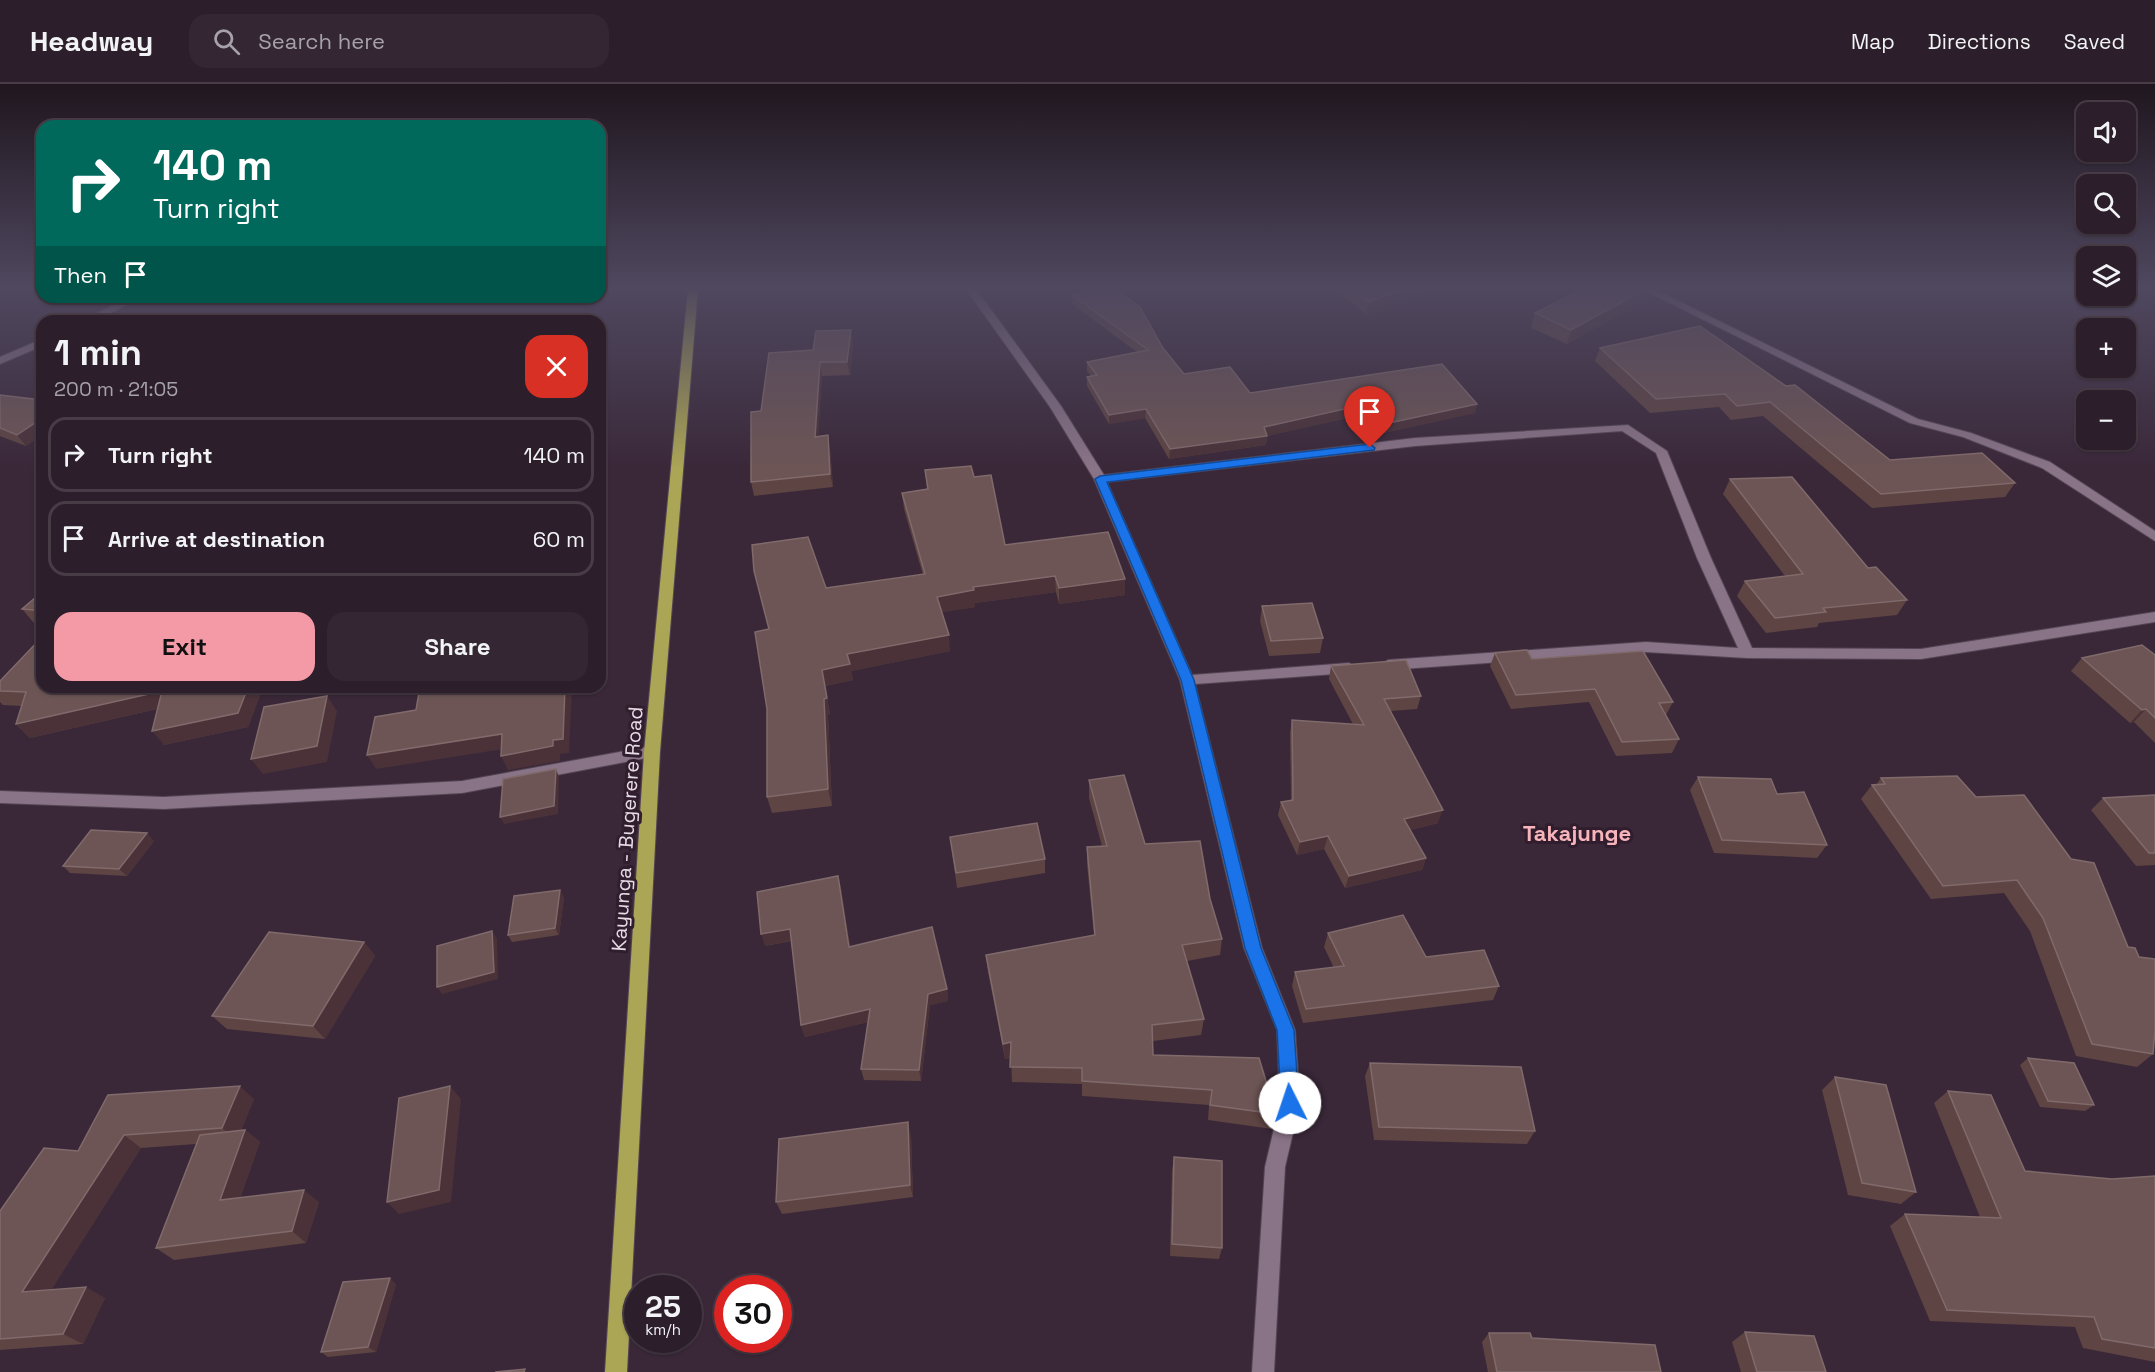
<!DOCTYPE html>
<html lang="en">
<head>
<meta charset="utf-8">
<style>
  :root { --surface:#2c1e2b; --page:#342733; --text:#f1f3f6; --muted:#a6a2a9; --line:#483c47; --accent:#f49aa6 }
  body { margin:0; font-family:"Space Grotesk",sans-serif; background:var(--page); color:var(--text); height:100vh; display:flex; flex-direction:column; font-size:22px; white-space:nowrap }
  * { box-sizing:border-box; margin:0 }
  p { font-size:20px; color:var(--muted) }
  .icon { flex:none; width:33px; height:33px; fill:none; stroke:currentColor; stroke-width:2; stroke-linecap:round; stroke-linejoin:round }
  .map { position:relative; flex:1; overflow:hidden }
  .details { position:absolute; left:36px; top:231px; width:570px; height:378px; display:flex; flex-direction:column; background:var(--surface); border-radius:18px; box-shadow:0 2px 4px #0004,0 0 0 2px var(--line) }
  .details>* { flex:none }
  .top-card { position:absolute; left:36px; top:36px; width:570px; height:183px; border-radius:18px; box-shadow:0 2px 4px #0004,0 0 0 2px var(--line); background:#00695c; color:#fff; overflow:hidden }
  .tools { position:absolute; left:2076px; top:18px; display:grid; gap:12px }
  .tools a { display:grid; place-items:center; width:60px; height:60px; border-radius:12px; background:var(--surface); box-shadow:0 2px 4px #0004,0 0 0 2px var(--line); font-size:30px }
  .speed { position:absolute; left:624px; top:1191px; display:flex; gap:12px; font-size:30px; font-weight:700; text-align:center }
  .speed>* { display:grid; place-content:center; width:78px; height:78px; border-radius:50%; background:var(--surface); box-shadow:0 2px 4px #0004,0 0 0 2px var(--line); line-height:1 }
  .speed small { font-size:15px; font-weight:400 }
  .speed .limit { border:9px solid #d22; background:#fff; color:#111 }
  .pin { position:absolute; display:grid; place-items:center; width:51px; height:51px; color:#fff; margin:-62px -26px; border-radius:50% 50% 50% 0; rotate:-45deg; box-shadow:0 0 6px #0007 }
  .pin .icon { rotate:45deg }
  .me { position:absolute; width:66px; margin:-33px; rotate:356deg; stroke-linejoin:round; filter:drop-shadow(0 0 4px #0008) }
  .turn { display:flex; align-items:center; gap:21px; height:126px; padding:0 18px; font-size:27px }
  .turn .icon { width:78px; height:78px; stroke-width:2.5 }
  .turn b { display:block; font-size:42px; line-height:51px }
  .then { display:flex; align-items:center; height:57px; padding:0 18px; background:#0003; gap:12px; font-size:22px }
  .round { display:grid; place-items:center; flex:none; width:63px; height:63px; border-radius:18px; background:var(--page) }
  .summary { display:flex; align-items:center; justify-content:space-between; height:102px; padding:0 18px }
  h1 { font-size:36px; font-weight:700; line-height:45px }
  .action { display:flex; gap:12px; margin-top:auto; padding:12px 18px }
  .action a { flex:1; height:69px; border-radius:18px; background:var(--accent); color:#111; font-size:24px; font-weight:700; line-height:69px; text-align:center }
  .action a+a { background:var(--page); color:var(--text) }
  ul { padding:0; list-style:none }
  li { display:flex; align-items:center; gap:18px; height:75px; margin:0 12px 9px; padding:0 6px; border:3px solid var(--line); border-radius:18px }
  li div { flex:1 }
  li b { display:block; font-size:22px }
  li em { font-style:normal }
  header { display:flex; align-items:center; gap:36px; box-sizing:border-box; height:84px; padding:0 30px; background:var(--surface); border-bottom:2px solid var(--line) }
  header strong { font-size:28px }
  nav { display:flex; gap:33px; margin-inline-start:auto; font-size:21px }
  .search { width:420px; height:54px; background:var(--page); display:flex; align-items:center; gap:15px; box-sizing:border-box; padding:0 21px; border-radius:18px; color:var(--muted); font-size:22px }
  .map>svg:first-child { display:block }
</style>
</head>
<body>
<header>
<strong>Headway</strong>
<div class="search"><svg class="icon" aria-label="search" viewBox="0 0 24 24"><circle cx="10" cy="10" r="6"/><path d="M15 15l6 6"/></svg>Search here</div>
<nav><a>Map</a><a>Directions</a><a>Saved</a></nav>
</header>
<div class="map">
<svg width="2155" height="1288" viewBox="0 0 2155 1288">
  <rect width="100%" height="100%" fill="#3a2839"/>
  <g fill="none" stroke-linecap="round" stroke-linejoin="round">
    <defs>
      <path id="minor" d="M 966,205 L 976,205 L 1061,322 L 1104,391 L 1415,354 L 1628,341 L 1667,367 L 1711,474 L 1752,564 L 1921,565 L 2155,528 L 2155,538 L 1921,575 L 1747,574 L 1646,568 L 1388,586 L 1381,581 L 1388,576 L 1646,558 L 1738,564 L 1697,474 L 1656,369 L 1622,347 L 1415,362 L 1107,398 L 1192,591 L 1349,579 L 1356,584 L 1349,589 L 1195,600 L 1262,864 L 1295,946 L 1300,1019 L 1285,1083 L 1274,1288 L 1252,1288 L 1265,1083 L 1280,1019 L 1277,946 L 1244,864 L 1180,596 L 1094,395 L 1050,323 Z
        M 1642,205 L 1654,205 L 1918,335 L 1971,349 L 2050,378 L 2155,447 L 2155,457 L 2042,384 L 1963,353 L 1910,339 Z
        M 129,213 L 142,213 L 95,237 L 82,237 Z
        M 42,255 L 42,262 L 0,280 L 0,273 Z
        M 652,662 L 657,664 L 660,668 L 657,672 L 462,709 L 164,725 L 0,719 L 0,707 L 164,713 L 462,697 Z"/>
      <path id="major" d="M 688,205 L 698,205 L 660,668 L 627,1288 L 605,1288 L 644,668 Z"/>
    </defs>
    <use href="#minor" stroke="#544553" stroke-width="2"/>
    <use href="#major" stroke="#544553" stroke-width="2"/>
    <use href="#minor" fill="#897387" fill-rule="evenodd"/>
    <use href="#major" fill="#aba556" fill-rule="evenodd"/>
  </g>
  <path fill="#5e4443" d="M 1333,205 L 1437,205 L 1366,230 Z
    M 1582,205 L 1650,205 L 1646,216 L 1567,260 L 1531,244 L 1535,229 Z
    M 1072,211 L 1163,264 L 1184,290 L 1250,309 L 1477,320 L 1475,329 L 1369,352 L 1351,333 L 1267,352 L 1266,361 L 1169,375 L 1145,334 L 1109,340 L 1087,302 L 1087,293 L 1091,292 L 1087,287 L 1087,278 L 1137,268 L 1072,220 Z
    M 1700,242 L 1890,376 L 2015,399 L 2005,413 L 1872,424 L 1763,332 L 1731,336 L 1719,323 L 1650,329 L 1595,277 L 1600,264 Z
    M 853,259 L 850,291 L 822,292 L 818,352 L 830,365 L 833,403 L 754,412 L 751,398 L 761,327 L 813,266 Z
    M 0,311 L 42,316 L 42,351 L 26,362 L 0,352 Z
    M 925,386 L 974,393 L 1005,461 L 1125,511 L 1059,520 L 1056,508 L 975,519 L 975,523 L 941,528 L 950,567 L 851,587 L 853,596 L 825,602 L 830,630 L 828,631 L 832,722 L 772,729 L 767,713 L 769,545 L 826,504 L 923,491 L 904,425 L 902,409 L 927,405 Z
    M 1730,395 L 1868,484 L 1907,516 L 1897,531 L 1819,539 L 1817,543 L 1766,549 L 1737,512 L 1745,497 L 1785,492 L 1723,410 Z
    M 42,508 L 42,540 L 34,539 L 22,525 Z
    M 1262,522 L 1323,554 L 1320,569 L 1269,572 L 1260,537 Z
    M 1495,569 L 1532,575 L 1673,618 L 1666,631 L 1679,655 L 1672,669 L 1616,672 L 1589,618 L 1511,625 L 1490,582 Z
    M 2155,571 L 2155,659 L 2134,638 L 2130,639 L 2071,587 L 2082,574 Z
    M 1331,582 L 1421,612 L 1417,625 L 1390,627 L 1438,739 L 1410,746 L 1426,774 L 1422,786 L 1345,804 L 1324,765 L 1297,771 L 1278,731 L 1281,718 L 1291,716 L 1290,649 L 1292,636 L 1353,640 L 1329,595 Z
    M 0,597 L 42,603 L 263,603 L 248,643 L 164,661 L 157,625 L 30,654 L 16,640 L 22,622 L 3,621 L 0,618 Z
    M 1957,692 L 2153,970 L 2137,983 L 2076,972 L 2030,847 L 2004,809 L 1931,815 L 1861,715 L 1872,701 L 1876,701 L 1881,694 Z
    M 1698,693 L 1827,761 L 1817,774 L 1714,769 L 1690,706 Z
    M 1089,696 L 1145,760 L 1210,815 L 1222,855 L 1220,871 L 1187,877 L 1204,935 L 1201,951 L 1153,957 L 1153,971 L 1276,1030 L 1272,1045 L 1208,1036 L 1209,1021 L 1082,1012 L 1082,1000 L 1012,998 L 1011,974 L 1005,975 L 988,888 L 986,871 L 1094,851 L 1087,780 L 1087,763 L 1102,762 L 1089,714 Z
    M 2155,711 L 2155,781 L 2136,782 L 2091,726 L 2103,714 Z
    M 950,753 L 1045,775 L 1045,789 L 957,804 Z
    M 154,757 L 127,792 L 70,789 L 63,782 Z
    M 838,792 L 841,804 L 850,863 L 947,905 L 948,917 L 930,921 L 921,997 L 864,996 L 861,985 L 868,938 L 805,953 L 801,941 L 791,857 L 765,862 Z
    M 564,813 L 559,851 L 512,858 L 508,851 Z
    M 1328,849 L 1426,873 L 1499,902 L 1493,916 L 1303,939 L 1292,902 L 1295,888 L 1334,884 L 1324,863 Z
    M 364,858 L 375,872 L 325,955 L 227,945 L 212,932 Z
    M 2028,974 L 2094,1021 L 2085,1027 L 2040,1023 L 2020,981 Z
    M 1370,979 L 1535,1047 L 1527,1060 L 1374,1056 L 1365,992 Z
    M 1835,993 L 1916,1108 L 1901,1120 L 1848,1111 L 1822,1006 Z
    M 1948,1007 L 2025,1087 L 2112,1095 L 2155,1092 L 2155,1278 L 2083,1264 L 2075,1243 L 1930,1237 L 1890,1142 L 1905,1130 L 1980,1133 L 1934,1019 Z
    M 108,1011 L 254,1015 L 241,1046 L 245,1046 L 260,1058 L 240,1114 L 319,1118 L 306,1159 L 174,1176 L 156,1164 L 196,1060 L 141,1064 L 51,1206 L 105,1214 L 83,1260 L 0,1266 L 0,1127 L 78,1067 Z
    M 911,1051 L 913,1113 L 782,1130 L 776,1118 Z
    M 1174,1073 L 1222,1164 L 1219,1175 L 1170,1172 L 1172,1086 Z
    M 396,1200 L 376,1268 L 328,1273 L 321,1268 Z
    M 1745,1248 L 1826,1288 L 1741,1288 L 1732,1258 Z
    M 1489,1249 L 1532,1254 L 1661,1288 L 1488,1288 L 1482,1258 Z"/>
  <path fill="#4a3238" d="M 1407,205 L 1437,205 L 1366,230 L 1368,218 Z
    M 1646,205 L 1650,205 L 1646,216 L 1567,260 L 1571,246 Z
    M 851,246 L 853,259 L 850,291 L 847,278 Z
    M 820,278 L 822,292 L 817,366 L 815,353 Z
    M 1477,320 L 1475,329 L 1369,352 L 1371,343 Z
    M 1353,323 L 1351,333 L 1267,352 L 1266,361 L 1169,375 L 1170,365 Z
    M 1146,325 L 1145,334 L 1109,340 L 1109,331 Z
    M 42,334 L 42,351 L 26,362 L 17,351 Z
    M 600,340 L 602,347 L 604,384 L 600,394 Z
    M 828,351 L 830,365 L 833,403 L 830,390 Z
    M 1055,492 L 1056,508 L 975,519 L 975,523 L 938,529 L 937,513 L 973,503 Z
    M 1125,495 L 1125,511 L 1059,520 L 1059,504 Z
    M 949,551 L 950,567 L 851,587 L 853,596 L 825,602 L 830,630 L 828,631 L 832,722 L 828,705 L 824,615 L 822,586 L 847,570 Z
    M 248,603 L 263,603 L 248,643 L 164,661 L 152,647 Z
    M 565,603 L 572,603 L 569,669 L 560,670 L 560,677 L 508,686 L 501,672 L 553,656 Z
    M 162,607 L 173,621 L 30,654 L 16,640 Z
    M 327,612 L 337,627 L 327,678 L 263,690 L 251,675 Z
    M 2146,625 L 2134,638 L 2130,639 L 2142,626 Z
    M 502,650 L 510,664 L 376,685 L 367,671 Z
    M 556,685 L 559,693 L 558,730 L 504,740 L 500,733 Z
    M 1443,726 L 1438,739 L 1400,748 L 1404,735 Z
    M 147,749 L 154,757 L 127,792 L 119,785 Z
    M 1328,752 L 1324,765 L 1297,771 L 1300,758 Z
    M 1426,774 L 1422,786 L 1345,804 L 1349,792 Z
    M 838,792 L 841,804 L 852,875 L 849,863 Z
    M 560,806 L 564,813 L 559,851 L 555,844 Z
    M 790,845 L 793,856 L 765,862 L 761,850 Z
    M 492,847 L 497,855 L 498,895 L 442,910 L 437,903 Z
    M 364,858 L 375,872 L 325,955 L 313,942 Z
    M 947,905 L 948,917 L 930,921 L 921,997 L 919,986 L 928,910 Z
    M 870,925 L 873,937 L 805,953 L 801,941 Z
    M 1011,958 L 1012,974 L 1005,975 L 1003,960 Z
    M 240,1002 L 254,1015 L 237,1057 L 222,1044 Z
    M 450,1002 L 461,1015 L 451,1118 L 399,1130 L 387,1118 Z
    M 908,1038 L 911,1051 L 913,1113 L 910,1101 Z
    M 245,1046 L 260,1058 L 235,1128 L 220,1116 Z
    M 124,1051 L 141,1064 L 43,1219 L 22,1208 Z
    M 304,1106 L 319,1118 L 306,1159 L 292,1147 Z
    M 390,1194 L 396,1200 L 376,1268 L 368,1263 Z
    M 86,1203 L 105,1214 L 83,1260 L 63,1250 Z"/>
  <path fill="#6d5555" stroke="#806a6b" stroke-width="1.5" d="M 1091,205 L 1115,205 L 1140,223 L 1163,264 L 1184,290 L 1230,283 L 1250,309 L 1442,280 L 1477,320 L 1371,343 L 1353,323 L 1264,343 L 1267,352 L 1170,365 L 1146,325 L 1109,331 L 1087,293 L 1097,291 L 1087,278 L 1148,266 L 1072,211 Z
    M 1350,205 L 1407,205 L 1368,218 Z
    M 1582,205 L 1646,205 L 1571,246 L 1535,229 Z
    M 1700,242 L 1786,302 L 1795,301 L 1890,376 L 1982,369 L 2015,399 L 1881,410 L 1770,318 L 1737,322 L 1725,310 L 1656,315 L 1600,264 Z
    M 851,246 L 847,278 L 820,278 L 815,353 L 828,351 L 830,390 L 751,398 L 751,328 L 761,327 L 769,269 L 813,266 L 816,247 Z
    M 0,311 L 42,316 L 42,334 L 17,351 L 0,344 Z
    M 971,382 L 974,393 L 991,391 L 1005,461 L 1108,448 L 1125,495 L 1059,504 L 1055,492 L 973,503 L 974,506 L 937,513 L 949,551 L 847,570 L 850,580 L 822,586 L 827,614 L 824,615 L 828,705 L 767,713 L 767,625 L 755,548 L 769,545 L 754,487 L 752,461 L 808,453 L 826,504 L 925,490 L 902,409 L 928,405 L 925,386 Z
    M 1792,393 L 1868,484 L 1876,483 L 1907,516 L 1823,524 L 1826,528 L 1775,534 L 1745,497 L 1803,490 L 1730,395 Z
    M 42,508 L 42,527 L 22,525 Z
    M 1312,519 L 1323,554 L 1271,557 L 1262,522 Z
    M 42,553 L 42,603 L 248,603 L 238,629 L 152,647 L 162,607 L 16,640 L 26,608 L 0,607 L 0,597 Z
    M 2142,561 L 2155,571 L 2155,634 L 2146,625 L 2142,626 L 2082,574 Z
    M 1527,566 L 1532,575 L 1643,567 L 1673,618 L 1659,619 L 1679,655 L 1622,658 L 1595,605 L 1516,611 L 1495,569 Z
    M 1406,576 L 1421,612 L 1384,615 L 1443,726 L 1404,735 L 1426,774 L 1349,792 L 1328,752 L 1300,758 L 1281,718 L 1293,716 L 1292,636 L 1364,641 L 1331,582 Z
    M 420,603 L 565,603 L 563,655 L 553,656 L 553,662 L 501,672 L 502,650 L 367,671 L 375,633 L 416,626 Z
    M 327,612 L 317,662 L 251,675 L 264,623 Z
    M 556,685 L 554,722 L 500,733 L 503,695 Z
    M 1124,691 L 1145,760 L 1200,757 L 1210,815 L 1222,855 L 1182,861 L 1204,935 L 1152,941 L 1153,971 L 1259,974 L 1276,1030 L 1210,1021 L 1212,1006 L 1082,997 L 1082,984 L 1010,983 L 1011,958 L 1003,960 L 986,871 L 1095,851 L 1087,763 L 1107,762 L 1089,696 Z
    M 1957,692 L 1976,713 L 2024,711 L 2071,775 L 2094,779 L 2128,863 L 2135,864 L 2139,873 L 2155,875 L 2155,946 L 2153,970 L 2092,960 L 2043,834 L 2017,796 L 1943,802 L 1872,701 L 1885,700 L 1881,694 Z
    M 1698,693 L 1771,695 L 1777,710 L 1804,708 L 1827,761 L 1722,756 Z
    M 2155,711 L 2155,769 L 2149,769 L 2103,714 Z
    M 1037,739 L 1045,775 L 956,789 L 950,753 Z
    M 91,746 L 147,749 L 119,785 L 63,782 Z
    M 838,792 L 849,863 L 932,843 L 947,905 L 928,910 L 919,986 L 861,985 L 870,925 L 801,941 L 790,845 L 761,850 L 757,808 Z
    M 560,806 L 555,844 L 508,851 L 514,812 Z
    M 1403,831 L 1426,873 L 1484,866 L 1499,902 L 1306,925 L 1295,888 L 1344,882 L 1328,849 Z
    M 492,847 L 494,888 L 437,903 L 437,862 Z
    M 269,848 L 364,858 L 313,942 L 212,932 Z
    M 2028,974 L 2074,979 L 2094,1021 L 2048,1017 Z
    M 1370,979 L 1521,983 L 1535,1047 L 1379,1043 Z
    M 1835,993 L 1886,1001 L 1916,1108 L 1862,1099 Z
    M 240,1002 L 222,1044 L 124,1051 L 22,1208 L 86,1203 L 63,1250 L 0,1255 L 0,1127 L 44,1064 L 78,1067 L 108,1011 Z
    M 450,1002 L 439,1106 L 387,1118 L 399,1014 Z
    M 1948,1007 L 1991,1011 L 2025,1087 L 2112,1095 L 2155,1092 L 2155,1264 L 2102,1255 L 2094,1233 L 1947,1226 L 1905,1130 L 2001,1134 Z
    M 908,1038 L 910,1101 L 776,1118 L 779,1055 Z
    M 245,1046 L 220,1116 L 304,1106 L 292,1147 L 156,1164 L 200,1051 Z
    M 1174,1073 L 1222,1077 L 1222,1164 L 1172,1160 Z
    M 390,1194 L 368,1263 L 321,1268 L 343,1198 Z
    M 1745,1248 L 1814,1252 L 1826,1288 L 1757,1288 Z
    M 1489,1249 L 1530,1249 L 1532,1254 L 1655,1261 L 1661,1288 L 1497,1288 Z
    M 525,1285 L 524,1288 L 495,1288 Z"/>
  <linearGradient id="sky" x2="0" y2="1"><stop stop-color="#20161f"/><stop offset="0.53" stop-color="#4f485f"/><stop offset="1" stop-color="#4f485f" stop-opacity="0"/></linearGradient>
  <rect width="2155" height="385" fill="url(#sky)"/>
  <path fill="#1a73e8" stroke="#114b97" stroke-width="1.5" d="M 1370,360 L 1375,364 L 1374,366 L 1107,398 L 1194,596 L 1261,864 L 1294,946 L 1299,1019 L 1296,1025 L 1290,1027 L 1284,1025 L 1281,1019 L 1277,946 L 1245,864 L 1181,596 L 1095,395 L 1100,392 Z"/>
  <g text-anchor="middle" stroke-width="6" stroke-linejoin="round" paint-order="stroke">
    <g font-size="20" fill="#e7dbe5" stroke="#301e2e">
      <text transform="translate(627 745) rotate(-86)" y="7">Kayunga - Bugerere Road</text>
    </g>
    <g font-size="22" font-weight="bold" fill="#f8b4bb" stroke="#301e2e">
      <text x="1577" y="757">Takajunge</text>
    </g>
  </g>
</svg>
<div class="tools">
<a><svg class="icon" aria-label="sound" viewBox="0 0 24 24"><path d="M4 9h4l5-4v14l-5-4H4zM17 9q2 3 0 6"/></svg></a>
<a><svg class="icon" aria-label="search" viewBox="0 0 24 24"><circle cx="10" cy="10" r="6"/><path d="M15 15l6 6"/></svg></a>
<a><svg class="icon" aria-label="layers" viewBox="0 0 24 24"><path d="M12 4l9 5-9 5-9-5zM3 14l9 5 9-5"/></svg></a>
<a>+</a>
<a>−</a>
</div>
<div class="speed"><div>25<small>km/h</small></div><div class="limit">30</div></div>
<div class="pin" style="left:1370px;top:364px;background:#d93025"><svg class="icon" aria-label="arrive" viewBox="0 0 24 24"><path d="M6 21V4h12l-3 4 3 4H6"/></svg></div>
<svg class="me" style="left:1290px;top:1019px" viewBox="-20 -20 40 40"><circle r="19" fill="#fff"/><path d="M0-13L10 11 0 6-10 11z" fill="#1a73e8"/></svg>
<div class="top-card">
<div class="turn"><svg class="icon" aria-label="right" viewBox="0 0 24 24"><path d="M7 20v-9h11M14 6l5 5-5 5"/></svg><div><b>140 m</b>Turn right</div></div>
<div class="then">Then<svg class="icon" aria-label="arrive" viewBox="0 0 24 24"><path d="M6 21V4h12l-3 4 3 4H6"/></svg></div>
</div>
<section class="details">
<div class="summary"><div><h1>1 min</h1><p>200 m · 21:05</p></div><a class="round" style="background:#d93025;color:#fff"><svg class="icon" aria-label="close" viewBox="0 0 24 24"><path d="M6 6l12 12M18 6L6 18"/></svg></a></div>
<ul>
<li><svg class="icon" aria-label="right" viewBox="0 0 24 24"><path d="M7 20v-9h11M14 6l5 5-5 5"/></svg><div><b>Turn right</b></div><em>140 m</em></li>
<li><svg class="icon" aria-label="arrive" viewBox="0 0 24 24"><path d="M6 21V4h12l-3 4 3 4H6"/></svg><div><b>Arrive at destination</b></div><em>60 m</em></li>
</ul>
<div class="action"><a>Exit</a><a>Share</a></div>
</section>
</div>
</body>
</html>
